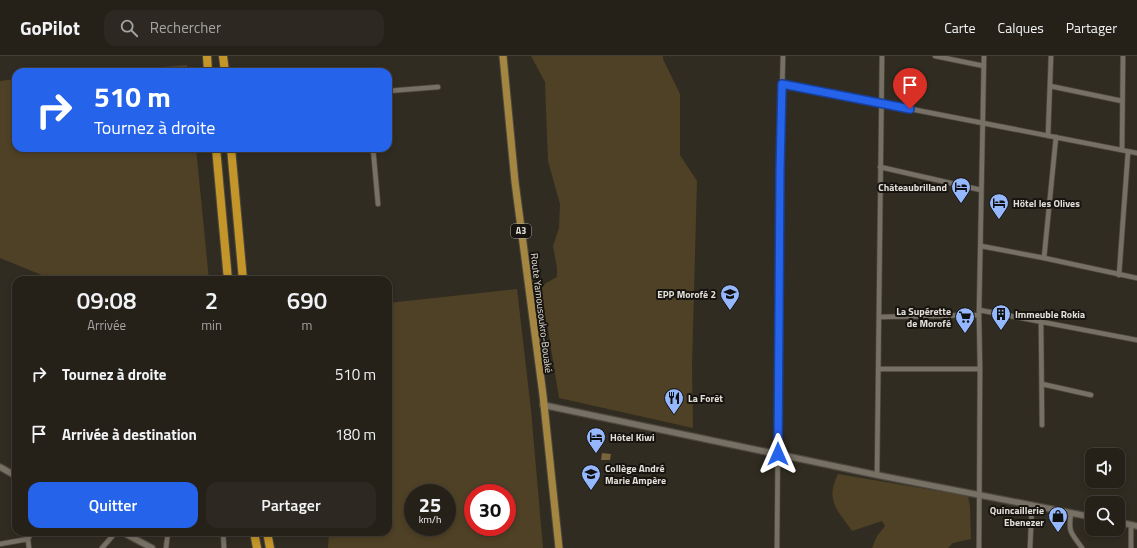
<!DOCTYPE html>
<html lang="fr">
<head>
<meta charset="utf-8">
<style>
  :root { --surface:#252119; --page:#2d2922; --text:#f1f3f6; --muted:#a3a3a2; --line:#423e38; --accent:#2563eb }
  body { margin:0; font-family:"Titillium Web",sans-serif; background:var(--page); color:var(--text); height:100vh; display:flex; flex-direction:column; font-size:15px; white-space:nowrap }
  * { box-sizing:border-box; margin:0 }
  p { font-size:13px; color:var(--muted) }
  .icon { flex:none; width:22px; height:22px; fill:none; stroke:currentColor; stroke-width:2; stroke-linecap:round; stroke-linejoin:round }
  .map { position:relative; flex:1; overflow:hidden }
  .drawer { position:absolute; left:12px; top:220px; width:380px; height:260px; display:flex; flex-direction:column; background:var(--surface); border-radius:12px; box-shadow:0 2px 6px #0003,0 0 0 1px var(--line) }
  .drawer>* { flex:none }
  .guide { position:absolute; left:12px; top:12px; width:380px; height:84px; border-radius:12px; box-shadow:0 2px 6px #0003,0 0 0 1px var(--line); background:#2563eb; color:#fff; overflow:hidden }
  .tools { position:absolute; left:1085px; top:392px; display:grid; gap:8px }
  .tools a { display:grid; place-items:center; width:40px; height:40px; border-radius:8px; background:var(--surface); box-shadow:0 2px 6px #0003,0 0 0 1px var(--line); font-size:20px }
  .speed { position:absolute; left:404px; top:428px; display:flex; gap:8px; font-size:20px; font-weight:700; text-align:center }
  .speed>* { display:grid; place-content:center; width:52px; height:52px; border-radius:50%; background:var(--surface); box-shadow:0 2px 6px #0003,0 0 0 1px var(--line); line-height:1 }
  .speed small { font-size:10px; font-weight:400 }
  .speed .limit { border:6px solid #d22; background:#fff; color:#111 }
  .pin { position:absolute; display:grid; place-items:center; width:34px; height:34px; color:#fff; margin:-41px -17px; border-radius:50% 50% 50% 0; rotate:-45deg; box-shadow:0 0 4px #0007 }
  .pin .icon { rotate:45deg }
  .me { position:absolute; width:44px; margin:-22px; rotate:0deg; stroke-linejoin:round; filter:drop-shadow(0 0 3px #0008) }
  .turn { display:flex; align-items:center; gap:14px; height:84px; padding:0 16px; font-size:18px }
  .turn .icon { width:52px; height:52px; stroke-width:2.5 }
  .turn b { display:block; font-size:28px; line-height:34px }
  .eta { display:flex; justify-content:space-evenly; align-items:center; height:68px; text-align:center }
  .eta b { font-size:24px; font-weight:600; line-height:28px }
  .button { display:flex; gap:8px; margin-top:auto; padding:8px 16px }
  .button a { flex:1; height:46px; border-radius:12px; background:var(--accent); color:#fff; font-size:16px; font-weight:600; line-height:46px; text-align:center }
  .button a+a { background:var(--page); color:var(--text) }
  ul { padding:0; list-style:none }
  li { display:flex; align-items:center; gap:12px; height:60px; padding:0 16px }
  li div { flex:1 }
  li b { display:block; font-size:15px }
  li em { font-style:normal }
  header { display:flex; align-items:center; gap:24px; box-sizing:border-box; height:56px; padding:0 20px; background:var(--surface); border-bottom:1px solid var(--line) }
  header strong { font-size:19px }
  nav { display:flex; gap:22px; margin-inline-start:auto; font-size:14px }
  .search { width:280px; height:36px; background:var(--page); display:flex; align-items:center; gap:10px; box-sizing:border-box; padding:0 14px; border-radius:12px; color:var(--muted); font-size:15px }
  .map>svg:first-child { display:block }
</style>
</head>
<body>
<header>
<strong>GoPilot</strong>
<div class="search"><svg class="icon" aria-label="search" viewBox="0 0 24 24"><circle cx="10" cy="10" r="6"/><path d="M15 15l6 6"/></svg>Rechercher</div>
<nav><a>Carte</a><a>Calques</a><a>Partager</a></nav>
</header>
<div class="map">
<svg width="1137" height="492" viewBox="0 0 1137 492">
  <rect width="100%" height="100%" fill="#312c21"/>
  <path fill="#4f4125" fill-rule="evenodd" d="M 531,0 L 663,0 L 663,3 L 680,38 L 680,99 L 697,125 L 692,309 L 693,372 L 559,342 L 548,273 L 541,247 L 541,233 L 546,227 L 557,221 L 557,212 L 553,190 L 559,172 L 560,148 L 548,105 L 545,26 Z
    M 187,9 L 188,16 L 104,16 Z
    M 16,23 L 16,92 L 196,92 L 209,224 L 54,224 L 0,202 L 0,25 Z
    M 517,233 L 531,354 L 543,492 L 328,492 L 329,476 L 388,476 L 388,247 ZM 413,437 L 447,437 L 447,471 L 413,471 ZM 473,437 L 507,437 L 507,471 L 473,471 Z
    M 838,418 L 968,440 L 970,450 L 971,483 L 953,487 L 948,492 L 872,492 L 877,480 L 885,470 L 882,465 L 852,475 C 837,453 825,445 838,418 Z"/>
  <path fill="#78633a" d="M 602,397 L 611,398 L 610,404 L 601,404 Z"/>
  <g fill="none" stroke-linecap="round" stroke-linejoin="round">
    <defs>
      <path id="minor" d="M 935,0 L 984,10
        M 782,28 L 1137,97
        M 1050,30 L 1122,45
        M 388,35 L 438,31
        M 1048,80 L 1051,0
        M 373,92 L 378,148
        M 1122,94 L 1123,0
        M 880,111 L 981,134
        M 981,190 L 1044,202 L 1137,222
        M 1044,202 L 1056,81
        M 1119,219 L 1128,96
        M 979,254 L 1137,284
        M 879,261 L 979,259
        M 1041,266 L 1042,369
        M 878,313 L 980,313
        M 1042,328 L 1091,339
        M 877,419 L 882,0
        M 1071,457 C 1068,477 1071,476 1082,492
        M 223,476 L 224,492
        M 28,483 L 29,492
        M 0,488 L 28,483 L 32,476
        M 102,492 L 116,476
        M 166,492 L 168,476
        M 777,492 L 780,114 L 783,0
        M 979,492 L 980,313 L 979,259 L 984,0
        M 1030,492 L 1032,449
        M 1131,492 L 1131,469"/>
      <path id="tertiary" d="M 543,349 L 877,419 L 1092,461
        M 0,411 L 16,420
        M 1118,466 L 1137,470
        M 122,476 L 152,492"/>
      <path id="primary" d="M 503,0 L 515,126 L 543,339 L 559,492"/>
      <path id="motorway" d="M 207,0 L 208,16
        M 223,0 L 225,16
        M 216,92 L 228,224
        M 231,92 L 243,224
        M 254,476 L 257,492
        M 267,476 L 270,492"/>
    </defs>
    <use href="#minor" stroke="#4d4940" stroke-width="6"/>
    <use href="#tertiary" stroke="#4d4940" stroke-width="8"/>
    <use href="#primary" stroke="#4d4940" stroke-width="9"/>
    <use href="#motorway" stroke="#4d4940" stroke-width="10"/>
    <use href="#minor" stroke="#777064" stroke-width="4.5"/>
    <use href="#tertiary" stroke="#777064" stroke-width="5.5"/>
    <use href="#primary" stroke="#a58640" stroke-width="7"/>
    <use href="#motorway" stroke="#c49528" stroke-width="8"/>
  </g>
  <g fill="none" stroke-linecap="round" stroke-linejoin="round">
    <defs>
      <path id="route" d="M 778,398 L 780,114 L 782,28 L 910,53"/>
    </defs>
    <use href="#route" stroke="#184099" stroke-width="10"/>
    <use href="#route" stroke="#2563eb" stroke-width="7"/>
  </g>
  <defs>
    <symbol id="hotel-pin" viewBox="-11 -11 22 30"><path d="M0 17L-7.5 6A9.5 9.5 0 1 1 7.5 6Z" fill="#94b7fd" stroke="#171410"/><path d="M-6-4.5h1.5V1H6V5H4.5V3h-9V5H-6ZM-4 0a1.8 1.8 0 1 1 3.6 0ZM.5 0V-2.5h3Q6-2.5 6 0Z" fill="#111"/></symbol>
    <symbol id="school-pin" viewBox="-11 -11 22 30"><path d="M0 17L-7.5 6A9.5 9.5 0 1 1 7.5 6Z" fill="#94b7fd" stroke="#171410"/><path d="M0-5L7-2L0 1L-7-2ZM-4 1L0 2.5L4 1V4Q0 6-4 4Z" fill="#111"/></symbol>
    <symbol id="building-pin" viewBox="-11 -11 22 30"><path d="M0 17L-7.5 6A9.5 9.5 0 1 1 7.5 6Z" fill="#94b7fd" stroke="#171410"/><path d="M-4-6H4V6H1V3H-1V6H-4ZM-2.5-4.3h1.7v1.8h-1.7ZM.8-4.3h1.7v1.8H.8ZM-2.5-1h1.7V.8h-1.7ZM.8-1h1.7V.8H.8Z" fill="#111"/></symbol>
    <symbol id="supermarket-pin" viewBox="-11 -11 22 30"><path d="M0 17L-7.5 6A9.5 9.5 0 1 1 7.5 6Z" fill="#94b7fd" stroke="#171410"/><path d="M-6-5.5h2.5l.6 2H6L4.5 2H-2.5L-4.4-4H-6ZM-1.5 3.2a1.3 1.3 0 1 0 .1 0ZM3 3.2a1.3 1.3 0 1 0 .1 0Z" fill="#111"/></symbol>
    <symbol id="restaurant-pin" viewBox="-11 -11 22 30"><path d="M0 17L-7.5 6A9.5 9.5 0 1 1 7.5 6Z" fill="#94b7fd" stroke="#171410"/><path d="M-5-6h1v4h1v-4h1v4h1v-4h1v5L-1.5 .5V6h-2V.5L-5-1ZM5-6V6H3V1.5H1.5Q1.5-4 5-6Z" fill="#111"/></symbol>
    <symbol id="shop-pin" viewBox="-11 -11 22 30"><path d="M0 17L-7.5 6A9.5 9.5 0 1 1 7.5 6Z" fill="#94b7fd" stroke="#171410"/><path d="M-5-2.5h2.3a2.7 3.5 0 0 1 5.4 0H5L5.5 6h-11ZM-1.5-2.5h3a1.5 2.3 0 0 0-3 0Z" fill="#111"/></symbol>
  </defs>
  <g fill-rule="evenodd">
    <use href="#hotel-pin" x="950" y="120" width="22" height="30"/>
    <use href="#hotel-pin" x="988" y="136" width="22" height="30"/>
    <use href="#school-pin" x="719" y="227" width="22" height="30"/>
    <use href="#building-pin" x="990" y="247" width="22" height="30"/>
    <use href="#supermarket-pin" x="954" y="250" width="22" height="30"/>
    <use href="#restaurant-pin" x="663" y="331" width="22" height="30"/>
    <use href="#hotel-pin" x="585" y="370" width="22" height="30"/>
    <use href="#school-pin" x="580" y="407" width="22" height="30"/>
    <use href="#shop-pin" x="1047" y="449" width="22" height="30"/>
  </g>
  <g text-anchor="middle" stroke-width="4" stroke-linejoin="round" paint-order="stroke">
    <rect fill="#171410" stroke="#a5a29c" stroke-width="1" x="511" y="168" width="20" height="14" rx="3"/>
    <g font-size="9" font-weight="bold" fill="#e2dfd8">
      <text x="521" y="178">A3</text>
    </g>
    <g font-size="10" font-weight="bold" fill="#e2dfd8" stroke="#171410" text-anchor="start">
      <text x="947" y="135" text-anchor="end">Châteaubrilland</text>
      <text x="1013" y="151">Hötel les Olives</text>
      <text x="716" y="242" text-anchor="end">EPP Morofé 2</text>
      <text x="951" y="259" text-anchor="end">La Supérette<tspan x="951" dy="12">de Morofé</tspan></text>
      <text x="1015" y="262">Immeuble Rokia</text>
      <text x="688" y="346">La Forêt</text>
      <text x="610" y="385">Hôtel Kiwi</text>
      <text x="605" y="416">Collège André<tspan x="605" dy="12">Marie Ampère</tspan></text>
      <text x="1044" y="458" text-anchor="end">Quincaillerie<tspan x="1044" dy="12">Ebenezer</tspan></text>
    </g>
    <g font-size="10" fill="#e2dfd8" stroke="#171410">
      <text transform="translate(542 257) rotate(83)" y="4">Route Yamousoukro-Bouaké</text>
    </g>
  </g>
</svg>
<div class="tools">
<a><svg class="icon" aria-label="sound" viewBox="0 0 24 24"><path d="M4 9h4l5-4v14l-5-4H4zM17 9q2 3 0 6"/></svg></a>
<a><svg class="icon" aria-label="search" viewBox="0 0 24 24"><circle cx="10" cy="10" r="6"/><path d="M15 15l6 6"/></svg></a>
</div>
<div class="speed"><div>25<small>km/h</small></div><div class="limit">30</div></div>
<div class="pin" style="left:910px;top:53px;background:#d93025"><svg class="icon" aria-label="arrive" viewBox="0 0 24 24"><path d="M6 21V4h12l-3 4 3 4H6"/></svg></div>
<svg class="me" style="left:778px;top:398px" viewBox="-20 -20 40 40"><path d="M0-17L14 15 0 8-14 15z" fill="#2563eb" stroke="#fff" stroke-width="4"/></svg>
<div class="guide">
<div class="turn"><svg class="icon" aria-label="right" viewBox="0 0 24 24"><path d="M7 20v-9h11M14 6l5 5-5 5"/></svg><div><b>510 m</b>Tournez à droite</div></div>
</div>
<section class="drawer">
<div class="eta">
<div><b>09:08</b><p>Arrivée</p></div>
<div><b>2</b><p>min</p></div>
<div><b>690</b><p>m</p></div>
</div>
<ul>
<li><svg class="icon" aria-label="right" viewBox="0 0 24 24"><path d="M7 20v-9h11M14 6l5 5-5 5"/></svg><div><b>Tournez à droite</b></div><em>510 m</em></li>
<li><svg class="icon" aria-label="arrive" viewBox="0 0 24 24"><path d="M6 21V4h12l-3 4 3 4H6"/></svg><div><b>Arrivée à destination</b></div><em>180 m</em></li>
</ul>
<div class="button"><a>Quitter</a><a>Partager</a></div>
</section>
</div>
</body>
</html>
